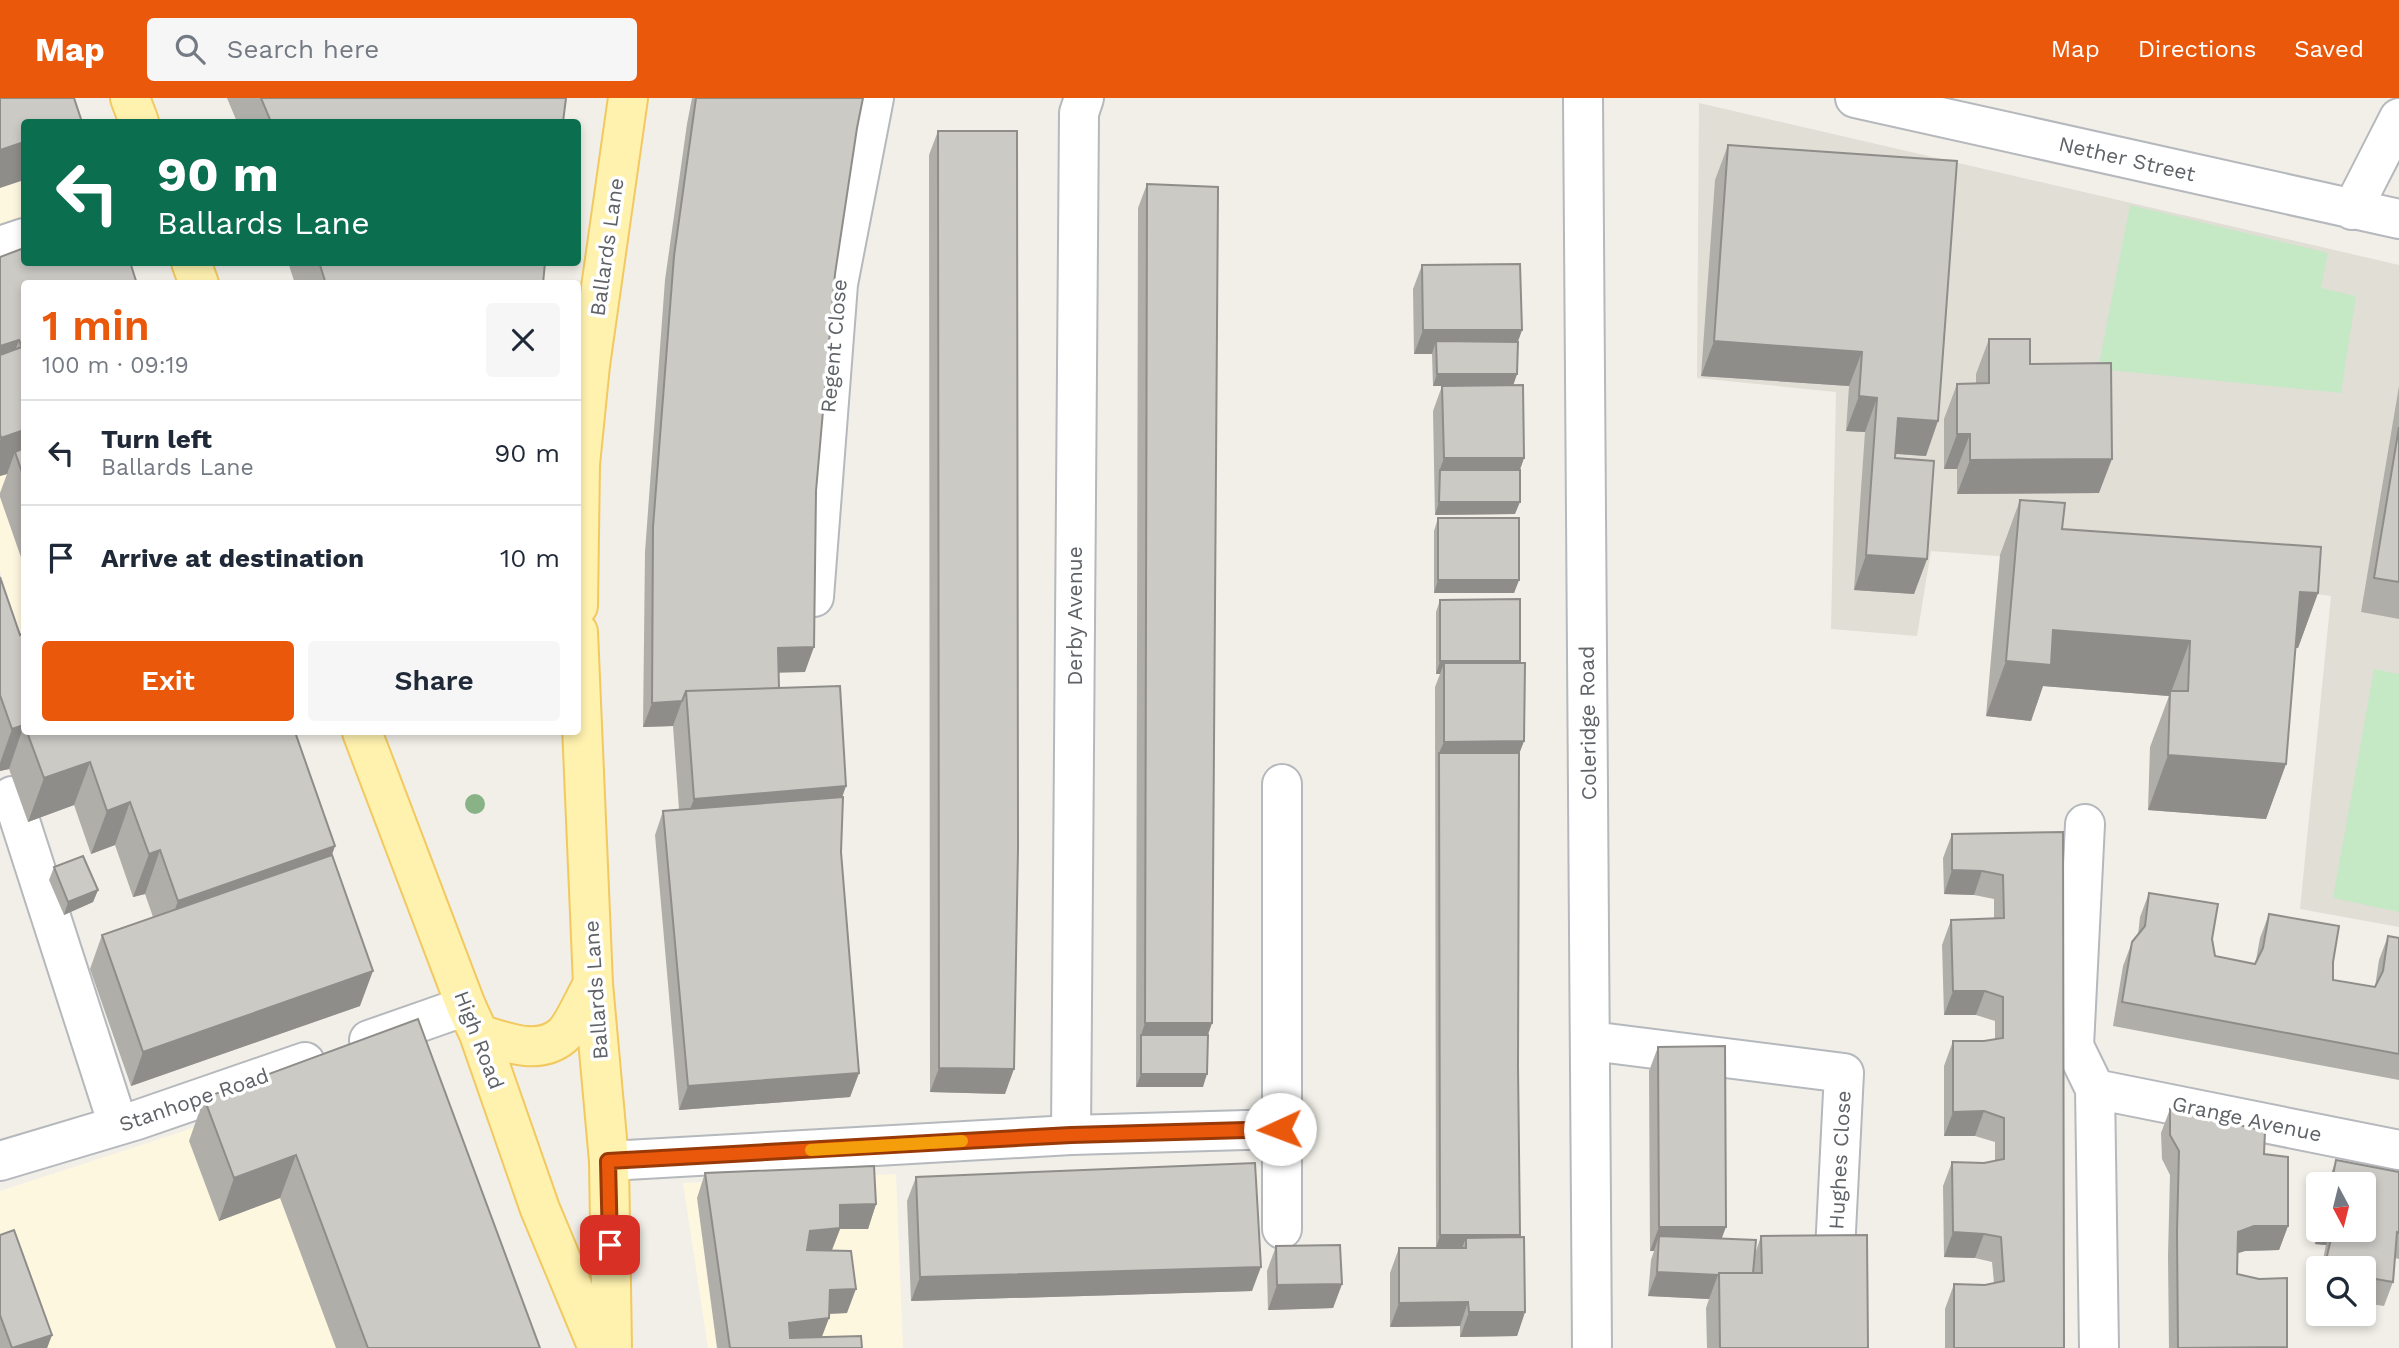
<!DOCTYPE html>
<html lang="en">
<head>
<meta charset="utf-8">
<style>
  :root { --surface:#fff; --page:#f6f6f7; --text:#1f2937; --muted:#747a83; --line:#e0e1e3; --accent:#ea580c }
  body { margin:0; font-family:"Work Sans",sans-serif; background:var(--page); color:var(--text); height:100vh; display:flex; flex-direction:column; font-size:26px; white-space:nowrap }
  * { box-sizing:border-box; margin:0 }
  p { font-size:23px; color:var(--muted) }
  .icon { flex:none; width:38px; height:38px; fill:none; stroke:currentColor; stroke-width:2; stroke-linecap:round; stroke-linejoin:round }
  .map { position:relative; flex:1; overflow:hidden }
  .side { position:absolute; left:21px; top:182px; width:560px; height:455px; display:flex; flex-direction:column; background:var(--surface); border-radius:7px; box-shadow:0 4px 10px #0003 }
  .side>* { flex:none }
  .hud { position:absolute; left:21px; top:21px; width:560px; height:147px; border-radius:7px; box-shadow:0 4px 10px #0003; background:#0b6e4f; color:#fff; overflow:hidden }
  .needle { width:46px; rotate:173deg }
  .buttons { position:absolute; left:2306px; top:1074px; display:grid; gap:14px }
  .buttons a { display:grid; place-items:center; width:70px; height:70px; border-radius:7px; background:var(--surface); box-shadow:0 4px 10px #0003; font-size:35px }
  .pin { position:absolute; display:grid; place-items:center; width:60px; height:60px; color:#fff; margin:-30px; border-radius:14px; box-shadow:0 4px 10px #0006 }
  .me { position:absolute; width:77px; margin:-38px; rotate:268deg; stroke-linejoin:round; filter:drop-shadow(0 0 5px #0008) }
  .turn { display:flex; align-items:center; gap:24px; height:147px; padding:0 21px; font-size:32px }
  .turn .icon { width:91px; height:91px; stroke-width:2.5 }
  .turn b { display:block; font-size:49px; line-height:60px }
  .round { display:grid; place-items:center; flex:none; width:74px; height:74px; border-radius:7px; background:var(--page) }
  .overview { display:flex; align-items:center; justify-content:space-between; height:119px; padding:0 21px }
  h1 { font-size:42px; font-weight:600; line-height:52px; color:var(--accent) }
  .cta { display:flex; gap:14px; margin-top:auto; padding:14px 21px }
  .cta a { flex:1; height:80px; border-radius:7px; background:var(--accent); color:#fff; font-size:28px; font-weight:600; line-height:80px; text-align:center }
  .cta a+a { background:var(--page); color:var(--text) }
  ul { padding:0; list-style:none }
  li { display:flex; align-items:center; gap:21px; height:105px; padding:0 21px; border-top:2px solid var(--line) }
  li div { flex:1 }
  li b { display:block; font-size:26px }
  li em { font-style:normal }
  header { display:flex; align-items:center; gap:42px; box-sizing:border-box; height:98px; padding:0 35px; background:var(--accent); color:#fff }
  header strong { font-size:33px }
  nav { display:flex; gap:38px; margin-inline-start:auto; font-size:24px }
  .search { width:490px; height:63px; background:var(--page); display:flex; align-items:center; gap:18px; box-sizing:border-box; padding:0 24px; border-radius:7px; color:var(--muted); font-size:26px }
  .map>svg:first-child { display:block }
</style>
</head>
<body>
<header>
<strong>Map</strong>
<div class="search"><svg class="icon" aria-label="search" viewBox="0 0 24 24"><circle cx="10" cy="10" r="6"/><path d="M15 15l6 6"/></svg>Search here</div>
<nav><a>Map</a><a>Directions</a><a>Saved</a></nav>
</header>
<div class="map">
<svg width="2399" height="1250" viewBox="0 0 2399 1250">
  <rect width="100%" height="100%" fill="#f1efe8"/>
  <path fill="#fef7e0" d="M 0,0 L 24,24 L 24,547 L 0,473 Z
    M 408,950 L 521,1250 L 0,1250 L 0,1093 L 181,1034 Z
    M 896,1076 L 903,1250 L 708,1250 L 683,1085 Z"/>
  <path fill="#e1ded6" d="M 1699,5 L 2399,167 L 2399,829 L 2300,811 L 2331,498 L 2049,462 L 1931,453 L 1917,538 L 1831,531 L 1836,294 L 1697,280 Z"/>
  <path fill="#c5e8c5" d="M 2130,107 L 2328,155 L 2321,190 L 2356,198 L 2341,295 L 2098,271 Z
    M 2374,571 L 2399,576 L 2399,814 L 2333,800 Z"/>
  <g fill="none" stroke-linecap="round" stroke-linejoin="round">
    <defs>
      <path id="minor" d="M 1583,0 L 1592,1250
        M 1855,0 L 2399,121
        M 2352,112 L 2399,20
        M 0,148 L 24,140
        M 814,499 L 838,186 L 874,0
        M 12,698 L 118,1027
        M 2085,726 L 2074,948 L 2095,991
        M 369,942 L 466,908
        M 1591,943 L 1844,975 L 1835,1153
        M 1071,1037 L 1079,15 L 1084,0
        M 0,1063 L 137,1022 L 305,964
        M 609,1063 L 1071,1037 L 1280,1031
        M 1282,1131 L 1282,686
        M 2099,1250 L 2095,991 L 2399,1052"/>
      <path id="major" d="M 130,0 L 139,24
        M 191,164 L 199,186
        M 578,508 L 580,366 L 590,267 L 628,0
        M 578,534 L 593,886 L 609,1063 L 612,1250
        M 362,634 L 466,908 L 479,936 L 540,1111 L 598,1250
        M 479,936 C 505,944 538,958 562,938 C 573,929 585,899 593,886"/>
    </defs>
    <use href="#minor" stroke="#b5b8bc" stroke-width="42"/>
    <use href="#major" stroke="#f2c960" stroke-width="42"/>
    <use href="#minor" stroke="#fff" stroke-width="38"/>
    <use href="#major" stroke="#fff2af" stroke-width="38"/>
  </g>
  <circle fill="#89b387" cx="475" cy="706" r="10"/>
  <path fill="#afaea9" d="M 227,0 L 566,0 L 563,24 L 237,24 Z
    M 692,0 L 863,0 L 857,30 L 835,176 L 816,393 L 805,574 L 779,574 L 779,590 L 843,699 L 841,754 L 859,975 L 850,999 L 679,1012 L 655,737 L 663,713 L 679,711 L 673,628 L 643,629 L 645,454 L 665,182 L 687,26 Z
    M 938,33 L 1005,996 L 930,994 L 929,57 Z
    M 1728,47 L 1957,63 L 1926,358 L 1895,356 L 1895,360 L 1927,461 L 1914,496 L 1854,492 L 1865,334 L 1846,333 L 1849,288 L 1701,278 L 1715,82 Z
    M 1147,86 L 1212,925 L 1208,937 L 1203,989 L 1136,989 L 1138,110 Z
    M 0,159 L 24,186 L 24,464 L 23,465 L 0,399 L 0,395 L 7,376 L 0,378 Z
    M 288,164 L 545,164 L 543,186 L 295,186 Z
    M 1422,167 L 1522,232 L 1518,244 L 1517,276 L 1513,287 L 1524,360 L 1520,372 L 1515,416 L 1435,417 L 1433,313 L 1442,288 L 1445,288 L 1433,288 L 1432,256 L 1414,256 L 1413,191 Z
    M 1989,241 L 2030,266 L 2099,395 L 1957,396 L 1957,371 L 1944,371 L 1944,321 L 1957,286 L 1976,286 L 1976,276 Z
    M 2399,288 L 2399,521 L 2361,514 Z
    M 2020,402 L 2062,431 L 2318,495 L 2298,550 L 2295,550 L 2286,666 L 2266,721 L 2148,712 L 2150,649 L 2169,598 L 2043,588 L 2031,623 L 1986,618 L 2000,457 Z
    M 1438,420 L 1519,482 L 1514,495 L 1434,495 L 1434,433 Z
    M 0,479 L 20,537 L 24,535 L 24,634 L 295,634 L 335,748 L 332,757 L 360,908 L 131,988 L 90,871 L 102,837 L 153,819 L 145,796 L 133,799 L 115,747 L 91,756 L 74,707 L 28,724 L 9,671 L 0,673 Z
    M 1440,502 L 1520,563 L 1524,643 L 1519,655 L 1518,968 L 1520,1139 L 1525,1214 L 1517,1238 L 1460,1239 L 1460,1228 L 1390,1229 L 1390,1175 L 1399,1150 L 1436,1150 L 1435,589 L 1440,576 L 1436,576 L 1436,514 Z
    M 2063,734 L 2064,1250 L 1945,1250 L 1945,1211 L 1954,1186 L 1985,1187 L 1994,1185 L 1992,1164 L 1975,1160 L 1944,1159 L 1943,1088 L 1952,1064 L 1984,1065 L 1995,1063 L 1995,1044 L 1975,1038 L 1944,1038 L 1944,968 L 1953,943 L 1984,943 L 1995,941 L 1995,923 L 1976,917 L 1944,917 L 1942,847 L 1951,822 L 1994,820 L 1994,801 L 1974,797 L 1944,796 L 1943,760 L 1952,736 Z
    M 54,769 L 98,792 L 93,804 L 64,817 L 49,782 Z
    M 2149,795 L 2212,841 L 2215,858 L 2255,866 L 2256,862 L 2260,840 L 2269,816 L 2333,864 L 2333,882 L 2375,889 L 2379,862 L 2388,838 L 2399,840 L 2399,982 L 2113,928 L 2123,868 L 2132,844 L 2138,837 L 2140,819 Z
    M 418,921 L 540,1250 L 336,1250 L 280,1100 L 219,1123 L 189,1043 L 204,1000 Z
    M 1658,949 L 1721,1141 L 1755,1156 L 1761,1138 L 1868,1250 L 1707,1250 L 1706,1210 L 1709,1201 L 1648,1198 L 1651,1162 L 1654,1153 L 1650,1153 L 1649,973 Z
    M 2170,1011 L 2264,1056 L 2288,1128 L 2279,1152 L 2245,1153 L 2237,1155 L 2237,1176 L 2287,1249 L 2287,1250 L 2169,1250 L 2168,1158 L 2170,1077 L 2162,1061 L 2161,1035 Z
    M 2336,1062 L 2399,1074 L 2399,1161 L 2395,1160 L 2393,1184 L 2384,1208 L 2364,1205 L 2364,1171 L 2321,1171 L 2326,1147 L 2315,1146 L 2319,1129 L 2319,1132 L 2364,1132 L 2364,1087 L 2327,1087 Z
    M 705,1075 L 876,1106 L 868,1131 L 840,1131 L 832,1152 L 847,1215 L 829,1216 L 829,1220 L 821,1239 L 862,1250 L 717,1250 L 697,1100 Z
    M 916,1079 L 1252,1193 L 911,1203 L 907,1103 Z
    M 0,1137 L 52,1237 L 47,1250 L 0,1250 Z
    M 1276,1148 L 1342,1186 L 1333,1210 L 1268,1212 L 1267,1173 Z
    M 2319,1179 L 2319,1197 L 2315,1196 Z"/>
  <path fill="#8f8d8a" d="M 24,44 L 24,82 L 0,90 L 0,52 Z
    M 1423,232 L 1522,232 L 1513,256 L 1436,243 L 1432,256 L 1414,256 Z
    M 19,242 L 3,285 L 0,286 L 0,248 Z
    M 1714,243 L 1862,254 L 1849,288 L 1701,278 Z
    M 1437,276 L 1517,276 L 1513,288 L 1433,288 Z
    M 1859,298 L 1877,300 L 1865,334 L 1846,333 Z
    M 1898,320 L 1938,323 L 1926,358 L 1885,355 Z
    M 24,332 L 24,369 L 15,354 L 7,376 L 0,378 L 0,343 L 1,340 Z
    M 1957,336 L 1970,336 L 1957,371 L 1944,371 Z
    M 1444,360 L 1524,360 L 1515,385 L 1440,372 L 1435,385 Z
    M 2112,361 L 2099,395 L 1957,396 L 1970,362 Z
    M 1439,404 L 1520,404 L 1515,416 L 1435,417 Z
    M 1866,457 L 1927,461 L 1914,496 L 1854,492 Z
    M 1438,482 L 1519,482 L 1514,495 L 1434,495 Z
    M 2300,494 L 2318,495 L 2298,550 L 2280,549 Z
    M 2053,532 L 2190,543 L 2170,597 L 2170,593 L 2169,598 L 2043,588 L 2031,623 L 1986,618 L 2006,563 Z
    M 814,549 L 805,574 L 769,575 L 778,550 Z
    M 1440,563 L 1520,563 L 1516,576 L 1444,565 L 1440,576 L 1436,576 Z
    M 682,603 L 673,628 L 643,629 L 652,605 Z
    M 24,627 L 9,671 L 0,673 L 0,665 L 12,631 Z
    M 1524,643 L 1515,667 L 1439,655 L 1444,644 Z
    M 2168,657 L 2286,666 L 2266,721 L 2148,712 Z
    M 90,664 L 74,707 L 28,724 L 44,680 Z
    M 846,688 L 834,723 L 681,735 L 694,701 Z
    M 130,704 L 115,747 L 91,756 L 107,713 Z
    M 335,748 L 319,791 L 162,846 L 178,803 Z
    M 160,752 L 145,796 L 133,799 L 149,756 Z
    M 1952,772 L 1982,773 L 1974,797 L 1944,796 Z
    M 98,792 L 93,804 L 64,817 L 68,804 Z
    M 373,873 L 360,908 L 131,988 L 143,954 Z
    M 1953,893 L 1985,893 L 1976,917 L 1944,917 Z
    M 1145,925 L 1212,925 L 1203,950 L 1141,937 Z
    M 939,970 L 1014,971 L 1005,996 L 930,994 Z
    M 859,975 L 850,999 L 679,1012 L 688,988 Z
    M 1141,976 L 1207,976 L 1203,989 L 1136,989 Z
    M 1984,1013 L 1975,1038 L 1944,1038 L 1953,1014 Z
    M 296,1057 L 280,1100 L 219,1123 L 234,1080 Z
    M 876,1106 L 868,1131 L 840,1131 L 831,1154 L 801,1158 L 810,1133 L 840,1107 Z
    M 2254,1128 L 2288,1128 L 2279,1152 L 2245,1153 L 2229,1158 L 2238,1134 Z
    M 1659,1129 L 1726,1129 L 1717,1153 L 1659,1138 L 1654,1153 L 1650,1153 Z
    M 2320,1132 L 2331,1132 L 2326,1147 L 2315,1146 Z
    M 1953,1134 L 1984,1136 L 1975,1160 L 1944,1159 Z
    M 1440,1137 L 1520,1137 L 1516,1150 L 1466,1140 L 1462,1150 L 1436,1150 Z
    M 1261,1169 L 1252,1193 L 911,1203 L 920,1179 Z
    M 1657,1174 L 1718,1177 L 1709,1201 L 1648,1198 Z
    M 1342,1186 L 1333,1210 L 1268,1212 L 1277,1187 Z
    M 856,1191 L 847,1215 L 821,1216 L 830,1192 Z
    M 1468,1204 L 1460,1228 L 1390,1229 L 1399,1205 Z
    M 1469,1214 L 1525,1214 L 1517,1238 L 1460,1239 Z
    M 829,1220 L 820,1244 L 780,1250 L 789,1225 Z
    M 52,1237 L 47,1250 L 14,1250 Z"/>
  <path fill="#cccac5" stroke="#8f8d8a" stroke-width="2" d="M 0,0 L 74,0 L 82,24 L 24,24 L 24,44 L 0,52 Z
    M 261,0 L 566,0 L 563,24 L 271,24 Z
    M 696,0 L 863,0 L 857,30 L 835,176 L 816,393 L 814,549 L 778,550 L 779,590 L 686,593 L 682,603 L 652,605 L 653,429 L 674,158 Z
    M 938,33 L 1017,33 L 1018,751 L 1014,971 L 939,970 Z
    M 1728,47 L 1957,63 L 1938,323 L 1898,320 L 1895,360 L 1934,363 L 1927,461 L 1866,457 L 1877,300 L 1859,298 L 1862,254 L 1714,243 Z
    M 1147,86 L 1218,89 L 1212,925 L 1145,925 Z
    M 24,150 L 24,164 L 130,164 L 137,186 L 24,186 L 24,332 L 1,340 L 0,336 L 0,257 L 22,249 L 19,242 L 0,248 L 0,159 Z
    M 319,164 L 545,164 L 543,186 L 326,186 Z
    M 1520,166 L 1522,232 L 1423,232 L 1422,167 Z
    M 1989,241 L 2030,241 L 2030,266 L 2111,265 L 2112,361 L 1970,362 L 1970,336 L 1957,336 L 1957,286 L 1989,285 Z
    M 1436,243 L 1518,244 L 1517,276 L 1437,276 Z
    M 1523,287 L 1524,360 L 1444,360 L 1442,288 Z
    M 2399,329 L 2399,484 L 2374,480 Z
    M 24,350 L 24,380 L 15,354 Z
    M 1440,372 L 1520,372 L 1520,404 L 1439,404 Z
    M 2020,402 L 2065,405 L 2062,431 L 2321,449 L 2318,495 L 2300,494 L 2286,666 L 2168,657 L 2170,593 L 2188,593 L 2190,543 L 2053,532 L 2051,567 L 2006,563 Z
    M 1438,420 L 1519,420 L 1519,482 L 1438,482 Z
    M 0,479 L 20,537 L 24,535 L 24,627 L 12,631 L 0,597 Z
    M 1520,501 L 1520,563 L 1440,563 L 1440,502 Z
    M 1444,565 L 1525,565 L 1524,643 L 1444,644 Z
    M 840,588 L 846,688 L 694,701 L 686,593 Z
    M 27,634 L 295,634 L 335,748 L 178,803 L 160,752 L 149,756 L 130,704 L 107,713 L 90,664 L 44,680 Z
    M 1439,655 L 1519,655 L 1518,968 L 1520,1137 L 1440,1137 Z
    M 843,699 L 841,754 L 859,975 L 688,988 L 663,713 Z
    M 2063,734 L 2064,1250 L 1954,1250 L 1954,1186 L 1985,1187 L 2004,1183 L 2001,1139 L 1984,1136 L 1953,1134 L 1952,1064 L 1984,1065 L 2004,1061 L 2004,1020 L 1984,1013 L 1953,1014 L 1953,943 L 1984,943 L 2003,940 L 2003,899 L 1985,893 L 1953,893 L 1951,822 L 2004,820 L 2003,777 L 1982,773 L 1952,772 L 1952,736 Z
    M 332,757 L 373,873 L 143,954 L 102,837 Z
    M 83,758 L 98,792 L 68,804 L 54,769 Z
    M 2149,795 L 2218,806 L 2212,841 L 2215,858 L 2255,866 L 2263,850 L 2269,816 L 2339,828 L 2333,864 L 2333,882 L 2375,889 L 2383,873 L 2388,838 L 2399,840 L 2399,956 L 2122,904 L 2132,844 L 2145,828 Z
    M 418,921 L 540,1250 L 368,1250 L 296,1057 L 234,1080 L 204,1000 Z
    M 1141,937 L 1208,937 L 1207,976 L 1141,976 Z
    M 1725,948 L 1726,1129 L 1659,1129 L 1658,949 Z
    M 2170,1011 L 2265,1033 L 2264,1056 L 2288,1059 L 2288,1128 L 2254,1128 L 2238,1134 L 2237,1176 L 2259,1181 L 2287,1180 L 2287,1249 L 2178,1250 L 2177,1134 L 2179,1053 L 2170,1037 Z
    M 2336,1062 L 2399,1074 L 2399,1135 L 2397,1134 L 2393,1184 L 2364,1179 L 2364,1171 L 2324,1171 L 2333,1132 L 2364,1132 L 2364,1087 L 2331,1087 Z
    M 1255,1065 L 1261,1169 L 920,1179 L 916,1079 Z
    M 874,1068 L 876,1106 L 840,1107 L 840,1130 L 810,1133 L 807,1152 L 851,1153 L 856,1191 L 830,1192 L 829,1220 L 789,1225 L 790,1240 L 861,1238 L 862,1250 L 730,1250 L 705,1075 Z
    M 14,1132 L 52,1237 L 12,1250 L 0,1217 L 0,1137 Z
    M 1867,1137 L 1868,1250 L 1720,1250 L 1719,1175 L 1762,1175 L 1761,1138 Z
    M 1659,1138 L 1756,1142 L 1753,1175 L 1719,1175 L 1719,1177 L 1657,1174 Z
    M 1524,1139 L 1525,1214 L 1469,1214 L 1468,1204 L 1399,1205 L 1399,1150 L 1466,1150 L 1466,1140 Z
    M 1340,1147 L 1342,1186 L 1277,1187 L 1276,1148 Z"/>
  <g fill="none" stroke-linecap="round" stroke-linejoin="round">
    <defs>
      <path id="route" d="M 610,1147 L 608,1063 L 1071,1037 L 1280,1031"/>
    </defs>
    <use href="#route" stroke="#983908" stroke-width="18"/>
    <use href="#route" stroke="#ea580c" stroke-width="12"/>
    <path stroke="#f59e0b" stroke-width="12" d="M 811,1052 L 962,1043"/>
  </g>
  <g text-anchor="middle" stroke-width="7" stroke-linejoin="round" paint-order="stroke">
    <g font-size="21" fill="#5f6368" stroke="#fff">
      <text transform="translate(2127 61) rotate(13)" y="7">Nether Street</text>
      <text transform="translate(607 149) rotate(-82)" y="7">Ballards Lane</text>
      <text transform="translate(834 248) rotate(-85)" y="7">Regent Close</text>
      <text transform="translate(1075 518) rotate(-90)" y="7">Derby Avenue</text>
      <text transform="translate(1588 625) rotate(-91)" y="7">Coleridge Road</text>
      <text transform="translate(596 892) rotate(-94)" y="7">Ballards Lane</text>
      <text transform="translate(479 942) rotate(69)" y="7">High Road</text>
      <text transform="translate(194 1002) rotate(-19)" y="7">Stanhope Road</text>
      <text transform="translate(2247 1021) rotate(12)" y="7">Grange Avenue</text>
      <text transform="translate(1840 1062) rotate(-87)" y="7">Hughes Close</text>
    </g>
  </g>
</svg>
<div class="buttons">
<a><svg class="needle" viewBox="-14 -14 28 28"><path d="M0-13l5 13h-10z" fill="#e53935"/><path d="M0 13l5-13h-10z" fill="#747a83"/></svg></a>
<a><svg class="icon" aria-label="search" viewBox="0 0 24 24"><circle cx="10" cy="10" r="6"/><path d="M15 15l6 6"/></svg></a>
</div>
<div class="pin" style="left:610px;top:1147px;background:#d93025"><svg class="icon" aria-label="arrive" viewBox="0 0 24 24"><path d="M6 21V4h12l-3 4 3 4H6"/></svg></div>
<svg class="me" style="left:1280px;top:1031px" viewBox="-20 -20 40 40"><circle r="19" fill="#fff"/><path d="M0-13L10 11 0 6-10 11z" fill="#ea580c"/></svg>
<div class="hud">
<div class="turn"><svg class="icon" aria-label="left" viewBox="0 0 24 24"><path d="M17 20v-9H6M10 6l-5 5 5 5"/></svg><div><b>90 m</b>Ballards Lane</div></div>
</div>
<section class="side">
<div class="overview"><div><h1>1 min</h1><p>100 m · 09:19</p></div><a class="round"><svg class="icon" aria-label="close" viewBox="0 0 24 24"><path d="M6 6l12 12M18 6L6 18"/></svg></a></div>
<ul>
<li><svg class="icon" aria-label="left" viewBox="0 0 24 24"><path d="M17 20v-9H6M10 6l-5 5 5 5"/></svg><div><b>Turn left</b><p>Ballards Lane</p></div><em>90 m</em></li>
<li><svg class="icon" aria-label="arrive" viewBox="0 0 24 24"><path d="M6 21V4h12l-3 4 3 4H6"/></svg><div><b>Arrive at destination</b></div><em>10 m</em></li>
</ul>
<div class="cta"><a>Exit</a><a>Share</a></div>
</section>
</div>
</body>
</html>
